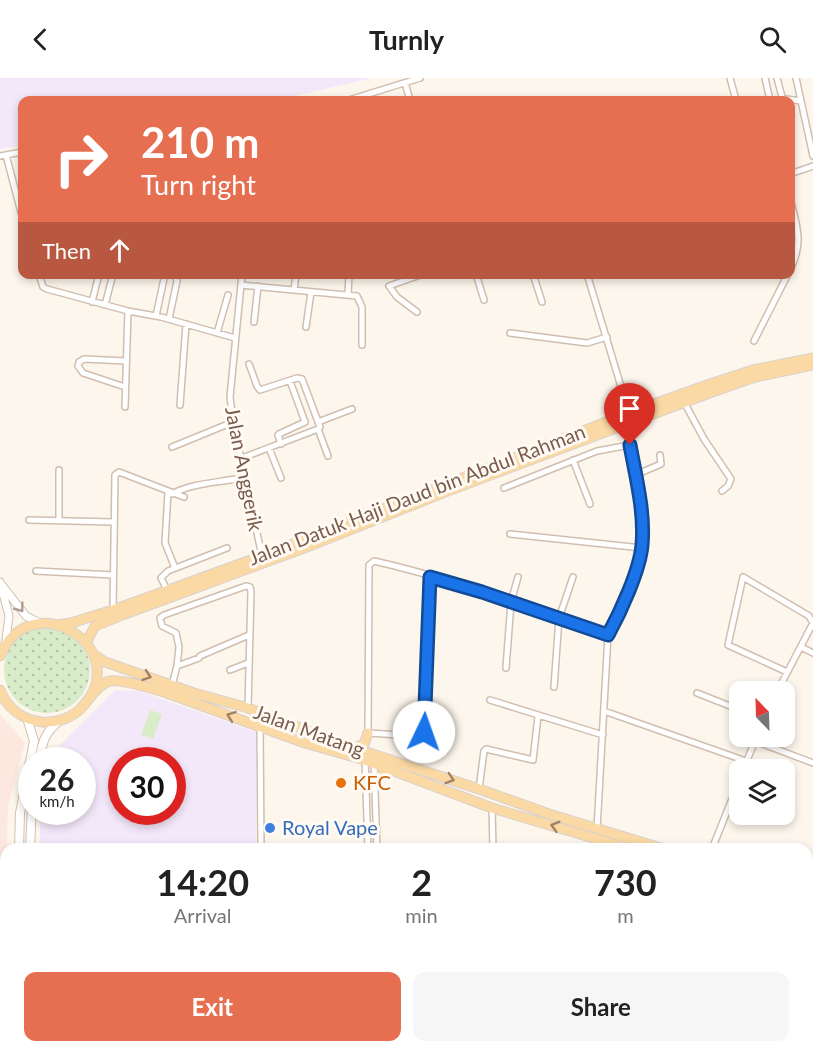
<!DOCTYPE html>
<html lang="en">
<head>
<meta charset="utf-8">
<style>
  :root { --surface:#fff; --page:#f6f6f6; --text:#222; --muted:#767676; --accent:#e76f51 }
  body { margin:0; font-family:Lato,sans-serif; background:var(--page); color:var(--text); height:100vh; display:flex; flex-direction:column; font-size:22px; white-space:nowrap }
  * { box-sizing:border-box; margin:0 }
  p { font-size:20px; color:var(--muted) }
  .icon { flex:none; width:33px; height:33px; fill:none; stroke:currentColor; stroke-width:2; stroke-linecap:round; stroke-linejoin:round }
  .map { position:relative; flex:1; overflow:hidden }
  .drawer { position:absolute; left:0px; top:765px; width:813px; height:210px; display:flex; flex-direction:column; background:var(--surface); border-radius:18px 18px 0 0; box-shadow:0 3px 9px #0003 }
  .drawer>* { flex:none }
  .top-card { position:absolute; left:18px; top:18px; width:777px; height:183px; border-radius:12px; box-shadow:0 3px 9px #0003; background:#e76f51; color:#fff; overflow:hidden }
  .needle { width:39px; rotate:337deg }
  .tools { position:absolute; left:729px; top:603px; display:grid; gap:12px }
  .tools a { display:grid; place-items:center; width:66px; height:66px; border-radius:12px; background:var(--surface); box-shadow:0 3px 9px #0003; font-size:30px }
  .speed { position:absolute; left:18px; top:669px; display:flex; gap:12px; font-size:30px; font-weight:700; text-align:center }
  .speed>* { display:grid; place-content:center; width:78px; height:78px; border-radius:50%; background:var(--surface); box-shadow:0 3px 9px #0003; line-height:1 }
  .speed small { font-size:15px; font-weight:400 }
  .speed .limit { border:9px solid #d22; background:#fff; color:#111 }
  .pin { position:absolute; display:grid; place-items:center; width:51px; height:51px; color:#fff; margin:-62px -26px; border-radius:50% 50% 50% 0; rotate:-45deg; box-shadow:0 0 6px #0007 }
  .pin .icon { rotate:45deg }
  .me { position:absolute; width:66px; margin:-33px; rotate:3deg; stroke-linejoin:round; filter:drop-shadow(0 0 4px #0008) }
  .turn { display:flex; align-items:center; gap:21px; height:126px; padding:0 24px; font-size:27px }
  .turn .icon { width:78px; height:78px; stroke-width:2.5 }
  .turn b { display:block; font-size:42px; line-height:51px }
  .then { display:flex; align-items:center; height:57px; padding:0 24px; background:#0003; gap:12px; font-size:22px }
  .eta { display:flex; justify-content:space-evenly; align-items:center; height:102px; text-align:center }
  .eta b { font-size:36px; font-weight:700; line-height:42px }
  .action { display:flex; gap:12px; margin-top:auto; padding:12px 24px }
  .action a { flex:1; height:69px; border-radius:12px; background:var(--accent); color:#fff; font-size:24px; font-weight:700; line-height:69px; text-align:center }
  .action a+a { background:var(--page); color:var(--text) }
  header { display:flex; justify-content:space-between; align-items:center; height:78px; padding:0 24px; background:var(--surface); font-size:27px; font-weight:700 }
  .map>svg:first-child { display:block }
</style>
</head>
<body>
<header><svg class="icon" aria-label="back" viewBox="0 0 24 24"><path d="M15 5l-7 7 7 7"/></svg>Turnly<svg class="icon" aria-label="search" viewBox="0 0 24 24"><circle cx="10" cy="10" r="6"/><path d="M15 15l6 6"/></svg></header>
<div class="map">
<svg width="813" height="975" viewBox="0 0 813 975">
  <defs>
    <pattern id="grass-dots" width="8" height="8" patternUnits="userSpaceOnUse" patternTransform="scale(1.5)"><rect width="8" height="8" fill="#d8ecc9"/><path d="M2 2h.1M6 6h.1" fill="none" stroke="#b4c2a5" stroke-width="1.8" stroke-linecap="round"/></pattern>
  </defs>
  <rect width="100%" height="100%" fill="#fdf6ec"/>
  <path fill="#fde8e0" d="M 0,636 L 25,665 L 8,729 L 6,793 L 0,794 Z"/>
  <path fill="#f3e8fa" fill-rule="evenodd" d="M 0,0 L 373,0 L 277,22 L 22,22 L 22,68 L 0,71 Z
    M 115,612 L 139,613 L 256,654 L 256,771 L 40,771 L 40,749 L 43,734 L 82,734 L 82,682 L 56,682 L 59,668 ZM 122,682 L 172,682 L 172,734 L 122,734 Z
    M 807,841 L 813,844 L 813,975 L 788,975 L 788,969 L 807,969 Z"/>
  <path fill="url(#grass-dots)" d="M4 592a43 43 0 1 1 86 0a43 43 0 1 1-86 0Z"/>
  <path fill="#d8ecc9" d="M 150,632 L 162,636 L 153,661 L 141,657 Z"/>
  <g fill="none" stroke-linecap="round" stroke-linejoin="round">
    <defs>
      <path id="minor" d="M 730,0 L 736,22
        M 765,0 L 770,22
        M 777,0 L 782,19 L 786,21 L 801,23
        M 796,0 L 813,78
        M 405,5 L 410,22
        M 349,22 L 420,0
        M 6,77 L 22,138
        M 0,78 L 22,74
        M 790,96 L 813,88
        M 790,120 C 797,149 804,164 790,192
        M 39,196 L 43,209 L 47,211 L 128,233 L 161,239 L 235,260
        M 242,196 L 230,319 L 233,344 L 262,478
        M 476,196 L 484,222
        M 533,196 L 542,224
        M 587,196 L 629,335
        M 241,207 L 357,218 L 362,229 L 362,267
        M 294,212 L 296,196
        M 348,217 L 349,196
        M 92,224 L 99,196
        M 105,227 L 113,196
        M 417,234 L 397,219 L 389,208 L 423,196
        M 156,238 L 165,196
        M 169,241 L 177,203 L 175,196
        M 254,244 L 258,208
        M 306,249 L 311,214
        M 217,255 L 228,217
        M 510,255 L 587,265 L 607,259
        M 754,263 L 788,196
        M 125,309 L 83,295 L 78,288 L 79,284 L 84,281 L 126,283
        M 684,324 L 704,361 L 731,401 L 728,408 L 722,413
        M 180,327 L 186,246
        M 125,329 L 128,233
        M 318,344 L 352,331
        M 318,351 L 328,378
        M 281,366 L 278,357 L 279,356 L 305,344 L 290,303
        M 172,369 L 233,344
        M 269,370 L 281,400
        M 242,380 L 318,351 L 320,349 L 302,301 L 297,300 L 260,312 L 257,308 L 249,286
        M 573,382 L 590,426
        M 635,397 L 661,386 L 660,377
        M 504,410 L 597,373 L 630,367
        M 168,414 L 165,465 L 175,490
        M 172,416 C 194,404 221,405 245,399
        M 29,442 L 113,444
        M 59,442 L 59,392
        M 510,456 L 642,470
        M 36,493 L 113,497
        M 167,512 L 161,500 L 168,493 L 227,470
        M 113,532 L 115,397 L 119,394 L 184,419
        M 801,569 L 813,575
        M 177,588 L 199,580 L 200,578 L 249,557
        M 506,590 L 511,524 L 518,499
        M 230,592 L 248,585
        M 172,607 L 177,588 L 179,569 L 176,555 L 162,548 L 160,540 L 164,537 L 246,508 L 250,509 L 251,514 L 248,630
        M 554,609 L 559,540 L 573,499
        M 777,614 L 813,545 L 809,538 L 743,499 L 728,567 L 787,594
        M 697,615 L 740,632
        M 490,622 L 603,657
        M 604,633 L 746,683
        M 260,649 L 261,771
        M 368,655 L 417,658 L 422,657 L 424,654 L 431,499
        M 368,657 L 369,487 L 374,483 C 454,501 531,531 608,557
        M 755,663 L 813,685
        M 365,680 L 368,771
        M 374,684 L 377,771
        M 743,692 L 757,658
        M 479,711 L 484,673 L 486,671 L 533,682 L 538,638
        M 492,730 L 493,771
        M 597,751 L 608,557 C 622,532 637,500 642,470 C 648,434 631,382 627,345
        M 593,760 L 600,771
        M 712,771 L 740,701
        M 807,793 L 813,784
        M 0,803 L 6,802
        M 5,827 L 6,866
        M 0,909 L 6,909
        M 8,969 L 8,975
        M 266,969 L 266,975
        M 371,969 L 371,975
        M 380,969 L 380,975
        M 496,969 L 496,975
        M 607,969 L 607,975
        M 778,969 L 778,975"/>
      <path id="tertiary" d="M 0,504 L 9,538 L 5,569
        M 1,506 L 26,538 L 38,544"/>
      <path id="secondary" d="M 39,682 C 43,662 44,656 60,642
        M 19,771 L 20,735 L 34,663 L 27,640
        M 30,771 L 32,726
        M 21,969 L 21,975
        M 31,969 L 31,975"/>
      <path id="primary" d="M 57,547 L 71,545 L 113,532 L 262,478 L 629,335 L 710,306 L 753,292 L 813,280
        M 86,565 L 95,548 L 125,536 L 312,467 L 448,413 L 712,314 L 755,299 L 813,287
        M 93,576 L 105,584 L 194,615 L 248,630 L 345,667 L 479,711 L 549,736 L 664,771
        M 0,578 C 31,504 135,571 83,628 C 73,640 57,645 42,644 C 22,642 7,630 0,612
        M 87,623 C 93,616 100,605 110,603 C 121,601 151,610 164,614 L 305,665 L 365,682 L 492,730 L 631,771
        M 355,670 L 364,666 L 368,655
        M 374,704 L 380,698 L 392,693
        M 807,821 L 813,823
        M 807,829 L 813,831"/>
    </defs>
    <use href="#minor" stroke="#d1beb0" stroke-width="8"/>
    <use href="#tertiary" stroke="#d1beb0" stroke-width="9"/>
    <use href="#secondary" stroke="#d6c0b0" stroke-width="10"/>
    <use href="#primary" stroke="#dad1cd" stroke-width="11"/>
    <use href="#minor" stroke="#fff" stroke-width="5"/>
    <use href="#tertiary" stroke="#fff" stroke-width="7"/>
    <use href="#secondary" stroke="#fff" stroke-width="8"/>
    <use href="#primary" stroke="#fbd9a5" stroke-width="9"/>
  </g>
  <defs><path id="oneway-chevron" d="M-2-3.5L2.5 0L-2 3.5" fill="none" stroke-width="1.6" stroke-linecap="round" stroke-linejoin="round" transform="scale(1.5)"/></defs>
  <use stroke="#af9d94" href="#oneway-chevron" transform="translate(20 530) rotate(53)"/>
  <g stroke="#a18267">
    <use href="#oneway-chevron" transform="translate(147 598) rotate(19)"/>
    <use href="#oneway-chevron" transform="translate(231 638) rotate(-160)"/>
    <use href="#oneway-chevron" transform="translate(450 701) rotate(18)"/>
    <use href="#oneway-chevron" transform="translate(555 748) rotate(-164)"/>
  </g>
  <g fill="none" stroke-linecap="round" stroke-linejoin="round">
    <defs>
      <path id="route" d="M 424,654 L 430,499 L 482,514 L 608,557 C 620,535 640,492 642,467 C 645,434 636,400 630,367"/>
    </defs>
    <use href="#route" stroke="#114b97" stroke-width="15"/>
    <use href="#route" stroke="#1a73e8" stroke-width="10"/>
  </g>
  <circle fill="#e8710a" stroke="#fffaf3" stroke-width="2" cx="341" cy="705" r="6"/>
  <circle fill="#3f7fe0" stroke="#fffaf3" stroke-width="2" cx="270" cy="750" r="6"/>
  <g text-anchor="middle" stroke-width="6" stroke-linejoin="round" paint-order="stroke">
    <g font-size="20" fill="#7a5c4d" stroke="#fffaf3">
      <text transform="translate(244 391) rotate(79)" y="7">Jalan Anggerik</text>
      <text transform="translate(417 417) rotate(-21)" y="7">Jalan Datuk Haji Daud bin Abdul Rahman</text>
      <text transform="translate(309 653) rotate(20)" y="7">Jalan Matang</text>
    </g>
    <g font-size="20" fill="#c56008" stroke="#fffaf3" text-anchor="start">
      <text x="353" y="712">KFC</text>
    </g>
    <g font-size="20" fill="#366cbe" stroke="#fffaf3" text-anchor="start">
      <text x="282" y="757">Royal Vape</text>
    </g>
  </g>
</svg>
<div class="tools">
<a><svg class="needle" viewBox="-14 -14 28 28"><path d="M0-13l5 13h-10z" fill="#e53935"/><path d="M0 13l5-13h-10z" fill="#767676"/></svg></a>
<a><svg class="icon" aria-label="layers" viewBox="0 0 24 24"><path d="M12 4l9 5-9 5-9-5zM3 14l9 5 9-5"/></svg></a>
</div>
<div class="speed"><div>26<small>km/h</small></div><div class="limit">30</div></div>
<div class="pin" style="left:630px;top:367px;background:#d93025"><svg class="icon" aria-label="arrive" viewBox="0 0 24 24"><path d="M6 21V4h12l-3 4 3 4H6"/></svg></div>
<svg class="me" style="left:424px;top:654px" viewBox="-20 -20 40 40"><circle r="19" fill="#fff"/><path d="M0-13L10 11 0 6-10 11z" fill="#1a73e8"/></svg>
<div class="top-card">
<div class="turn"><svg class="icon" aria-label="right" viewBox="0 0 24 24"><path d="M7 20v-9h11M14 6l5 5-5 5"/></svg><div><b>210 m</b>Turn right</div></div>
<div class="then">Then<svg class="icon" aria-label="ahead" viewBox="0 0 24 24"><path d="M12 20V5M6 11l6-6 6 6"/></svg></div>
</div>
<section class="drawer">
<div class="eta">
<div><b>14:20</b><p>Arrival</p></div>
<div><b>2</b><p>min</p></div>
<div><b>730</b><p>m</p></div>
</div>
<div class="action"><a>Exit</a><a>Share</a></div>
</section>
</div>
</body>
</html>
